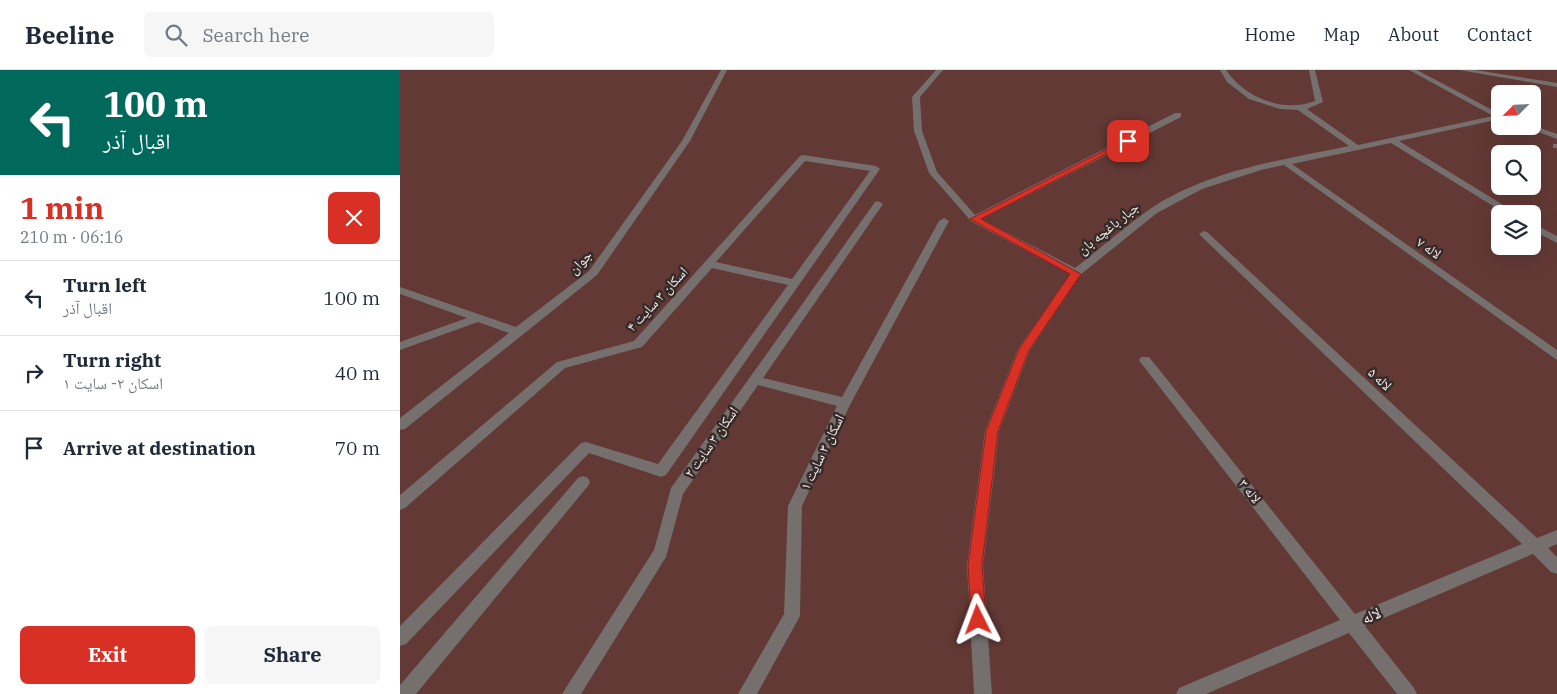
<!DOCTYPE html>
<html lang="en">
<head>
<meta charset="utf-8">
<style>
  :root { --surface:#fff; --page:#f6f6f7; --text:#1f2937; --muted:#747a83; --line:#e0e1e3; --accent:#d93025 }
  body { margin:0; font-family:"IBM Plex Serif","Noto Naskh Arabic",serif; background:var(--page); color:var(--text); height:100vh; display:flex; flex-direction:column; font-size:19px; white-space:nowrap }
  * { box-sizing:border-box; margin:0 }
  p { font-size:16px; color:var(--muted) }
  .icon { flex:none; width:28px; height:28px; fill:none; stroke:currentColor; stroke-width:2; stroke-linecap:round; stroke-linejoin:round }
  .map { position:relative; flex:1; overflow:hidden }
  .panel { display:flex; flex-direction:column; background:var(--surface); width:400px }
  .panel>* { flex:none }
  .top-card { background:#00695c; color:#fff; overflow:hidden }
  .needle { width:32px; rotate:246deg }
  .tools { position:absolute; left:1091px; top:15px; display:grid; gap:10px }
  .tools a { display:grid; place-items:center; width:50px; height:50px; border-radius:8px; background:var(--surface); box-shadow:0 5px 20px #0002; font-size:25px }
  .pin { position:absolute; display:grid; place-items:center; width:42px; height:42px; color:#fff; margin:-21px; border-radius:10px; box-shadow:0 2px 8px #0006 }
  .me { position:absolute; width:55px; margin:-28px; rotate:357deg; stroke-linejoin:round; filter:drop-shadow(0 0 4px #0008) }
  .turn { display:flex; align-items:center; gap:18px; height:105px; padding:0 20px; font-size:22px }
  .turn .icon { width:65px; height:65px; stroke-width:2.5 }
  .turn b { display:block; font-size:35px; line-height:42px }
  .round { display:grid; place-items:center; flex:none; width:52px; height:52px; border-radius:8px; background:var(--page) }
  .summary { display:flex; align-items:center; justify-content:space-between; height:85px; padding:0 20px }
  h1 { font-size:30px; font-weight:700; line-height:38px; color:var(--accent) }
  .primary-button { display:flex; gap:10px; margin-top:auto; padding:10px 20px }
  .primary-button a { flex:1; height:58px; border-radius:8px; background:var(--accent); color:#fff; font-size:20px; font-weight:700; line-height:58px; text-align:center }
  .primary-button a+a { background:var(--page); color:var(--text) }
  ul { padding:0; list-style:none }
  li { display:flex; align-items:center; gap:15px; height:75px; padding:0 20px; border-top:1px solid var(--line) }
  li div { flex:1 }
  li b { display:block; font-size:19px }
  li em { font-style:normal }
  header { display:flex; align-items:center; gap:30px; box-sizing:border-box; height:70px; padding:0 25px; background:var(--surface); border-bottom:1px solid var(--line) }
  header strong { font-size:24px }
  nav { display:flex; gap:28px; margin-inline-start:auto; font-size:18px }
  .search { width:350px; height:45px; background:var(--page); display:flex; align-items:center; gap:12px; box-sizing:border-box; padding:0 18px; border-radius:8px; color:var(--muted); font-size:19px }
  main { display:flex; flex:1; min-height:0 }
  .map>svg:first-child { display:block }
</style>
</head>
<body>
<header>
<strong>Beeline</strong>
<div class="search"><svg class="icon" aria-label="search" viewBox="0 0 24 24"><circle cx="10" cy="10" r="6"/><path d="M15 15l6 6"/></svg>Search here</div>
<nav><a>Home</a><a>Map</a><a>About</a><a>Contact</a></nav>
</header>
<main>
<section class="panel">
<div class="top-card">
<div class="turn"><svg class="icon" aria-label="left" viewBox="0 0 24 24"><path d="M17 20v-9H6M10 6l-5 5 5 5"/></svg><div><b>100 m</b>اقبال آذر</div></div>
</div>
<div class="summary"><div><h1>1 min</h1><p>210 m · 06:16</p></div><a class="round" style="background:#d93025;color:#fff"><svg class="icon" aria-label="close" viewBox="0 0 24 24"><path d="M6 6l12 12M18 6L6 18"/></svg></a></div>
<ul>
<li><svg class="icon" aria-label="left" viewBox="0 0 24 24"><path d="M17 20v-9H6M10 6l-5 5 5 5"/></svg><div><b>Turn left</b><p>اقبال آذر</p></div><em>100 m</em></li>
<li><svg class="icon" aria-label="right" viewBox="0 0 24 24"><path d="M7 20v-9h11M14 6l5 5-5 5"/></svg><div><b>Turn right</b><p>اسکان ۲- سایت ۱</p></div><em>40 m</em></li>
<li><svg class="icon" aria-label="arrive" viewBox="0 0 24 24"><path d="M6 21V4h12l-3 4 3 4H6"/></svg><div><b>Arrive at destination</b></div><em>70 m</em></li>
</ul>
<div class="primary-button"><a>Exit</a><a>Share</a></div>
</section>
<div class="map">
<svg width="1157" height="624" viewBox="0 0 1157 624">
  <rect width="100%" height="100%" fill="#362b29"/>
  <path fill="#623935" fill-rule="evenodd" d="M 0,0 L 1157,0 L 1157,624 L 0,624 ZM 1100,24 L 1132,24 L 1132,56 L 1100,56 ZM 1100,84 L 1132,84 L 1132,116 L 1100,116 ZM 1100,144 L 1132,144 L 1132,176 L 1100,176 Z"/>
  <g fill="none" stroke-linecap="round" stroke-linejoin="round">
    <path fill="#756f6e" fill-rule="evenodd" d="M 321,0 L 327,0 L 290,71 L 197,205 L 5,359 L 0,360 L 0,348 L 109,263 L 78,252 L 0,280 L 0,272 L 67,248 L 0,224 L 0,217 L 116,257 L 189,201 L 282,71 Z
      M 536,0 L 543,0 L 520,27 L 522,61 L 537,102 L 575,145 L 775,43 L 781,43 L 781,47 L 581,149 L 675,198 C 700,179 724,157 750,139 C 808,100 882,90 949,76 L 898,40 L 880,39 L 849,29 L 827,12 L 820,0 L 826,0 C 845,28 883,43 915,31 L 909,0 L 915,0 L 923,32 L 907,39 L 958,75 L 1093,46 L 1009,0 L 1017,0 L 1100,44 L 1100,49 L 999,71 L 1118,144 L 1106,144 L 991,73 L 892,94 L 1157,280 L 1157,290 L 884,95 L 861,100 L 802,119 L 757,143 L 680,205 L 630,280 L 599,361 L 583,495 L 592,624 L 574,624 L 567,495 L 585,361 L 618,279 L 670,204 L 571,151 L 529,103 L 514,61 L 512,27 Z
      M 1059,0 L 1075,0 L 1157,13 L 1157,17 Z
      M 1132,55 L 1157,64 L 1157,69 L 1123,56 Z
      M 1153,74 L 1157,74 L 1157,78 L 1153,78 Z
      M 403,85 L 476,96 L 480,99 L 266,405 L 261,407 L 189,383 L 6,574 L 0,576 L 0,556 L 181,373 L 186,372 L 258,394 L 388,215 L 312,198 L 242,277 L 165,298 L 5,438 L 0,440 L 0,425 L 157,292 L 234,271 L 400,86 ZM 405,91 L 470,101 L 392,209 L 316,192 Z
      M 478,131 L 483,134 L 363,308 L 442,327 L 539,151 L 544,148 L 549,151 L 451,333 L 402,436 L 400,546 L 357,624 L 338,624 L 384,544 L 388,436 L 437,336 L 358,315 L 283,424 L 266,487 L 181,624 L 162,624 L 254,480 L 271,418 L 475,132 Z
      M 1132,153 L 1157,166 L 1157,173 L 1132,160 Z
      M 804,161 L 807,162 L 1137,468 L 1157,460 L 1157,474 L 1148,478 L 1157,487 L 1157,504 L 1151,502 L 1133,484 L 965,556 L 1014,618 L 1017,624 L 997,624 L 949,563 L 806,624 L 776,624 L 779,618 L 940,550 L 741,293 L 739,290 L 741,287 L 749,287 L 955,544 L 1122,474 L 801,166 L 799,164 Z
      M 183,406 L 188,408 L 190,412 L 188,416 L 16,624 L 0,624 L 0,615 L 178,408 Z"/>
  </g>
  <path fill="#d93025" stroke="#8d1f18" d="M 725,70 L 731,71 L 581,149 L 681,204 L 629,280 L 598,361 L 582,495 L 586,550 L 584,556 L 578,558 L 573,556 L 571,550 L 568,495 L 586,361 L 619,279 L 670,204 L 570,149 Z"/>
  <g text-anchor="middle" stroke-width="5" stroke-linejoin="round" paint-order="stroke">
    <g font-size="14" fill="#f7efee" stroke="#362b29">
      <text transform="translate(708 158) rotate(-39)" y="5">جبار باغچه بان</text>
      <text transform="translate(1029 178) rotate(35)" y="5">لاله ۷</text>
      <text transform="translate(180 192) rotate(-46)" y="5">جوان</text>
      <text transform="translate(257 229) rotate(-47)" y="5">اسکان ۳ سایت ۴</text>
      <text transform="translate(980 309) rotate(43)" y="5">لاله ۵</text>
      <text transform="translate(311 372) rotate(-55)" y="5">اسکان ۳ سایت ۲</text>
      <text transform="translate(422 382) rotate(-64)" y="5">اسکان ۳ سایت ۱</text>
      <text transform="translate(850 421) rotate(52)" y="5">لاله ۳</text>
    </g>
    <g font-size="16" fill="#f7efee" stroke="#362b29">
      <text transform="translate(971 545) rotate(-23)" y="6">لاله</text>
    </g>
  </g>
</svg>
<div class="tools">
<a><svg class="needle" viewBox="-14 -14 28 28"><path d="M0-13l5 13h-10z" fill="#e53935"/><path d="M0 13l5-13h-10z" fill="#747a83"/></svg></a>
<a><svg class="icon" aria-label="search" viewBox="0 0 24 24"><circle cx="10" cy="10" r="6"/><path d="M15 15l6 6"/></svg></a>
<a><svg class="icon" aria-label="layers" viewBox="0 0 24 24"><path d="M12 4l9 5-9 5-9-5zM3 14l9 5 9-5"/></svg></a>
</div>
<div class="pin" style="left:728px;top:71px;background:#d93025"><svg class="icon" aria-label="arrive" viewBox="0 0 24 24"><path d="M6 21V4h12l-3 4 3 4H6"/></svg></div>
<svg class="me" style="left:578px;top:550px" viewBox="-20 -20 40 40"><path d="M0-17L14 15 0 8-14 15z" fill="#d93025" stroke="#fff" stroke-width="4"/></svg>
</div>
</main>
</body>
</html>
